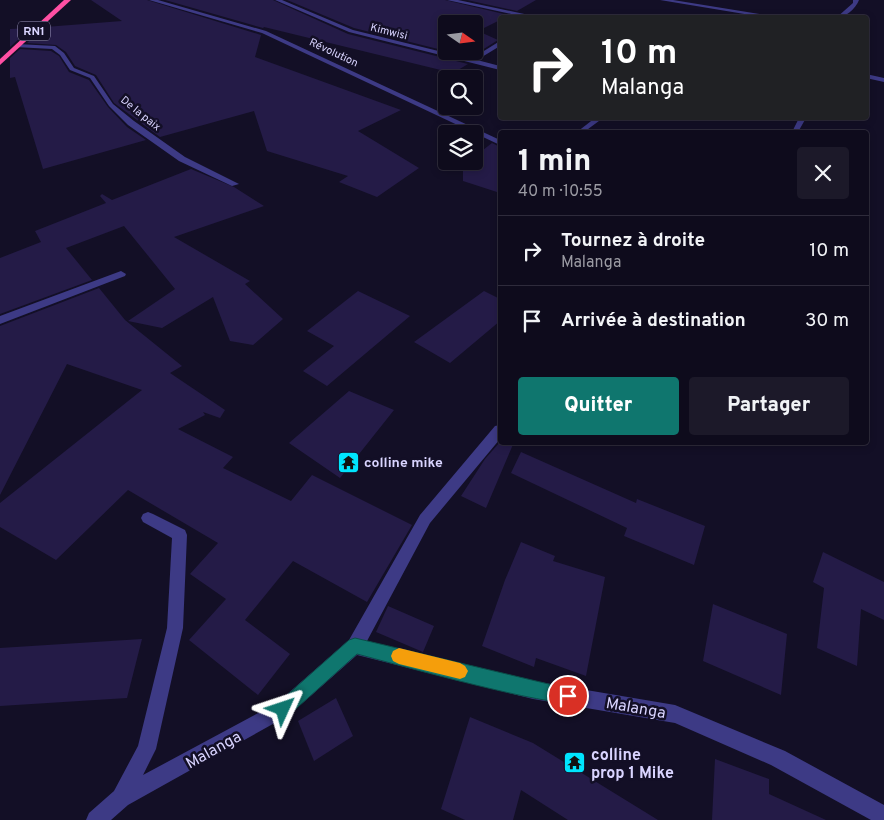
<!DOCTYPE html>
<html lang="fr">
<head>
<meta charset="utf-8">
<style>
  :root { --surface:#0e0b1c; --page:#1c1929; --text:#f1f3f6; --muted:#9b9ba3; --line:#2e2b3b; --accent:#0f766e }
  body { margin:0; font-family:Overpass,sans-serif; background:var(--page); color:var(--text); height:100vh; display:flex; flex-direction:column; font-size:19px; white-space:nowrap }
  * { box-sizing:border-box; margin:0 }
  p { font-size:16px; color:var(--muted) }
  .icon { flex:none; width:28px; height:28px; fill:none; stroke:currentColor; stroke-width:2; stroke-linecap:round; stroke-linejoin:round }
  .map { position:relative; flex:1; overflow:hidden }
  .details { position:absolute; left:498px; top:130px; width:371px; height:315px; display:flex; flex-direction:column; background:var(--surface); border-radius:5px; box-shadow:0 2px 8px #0003,0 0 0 1px var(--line) }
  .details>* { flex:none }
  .banner { position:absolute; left:498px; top:15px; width:371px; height:105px; border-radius:5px; box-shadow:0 2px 8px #0003,0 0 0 1px var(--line); background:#202124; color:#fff; overflow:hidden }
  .needle { width:32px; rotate:104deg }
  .controls { position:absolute; left:438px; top:15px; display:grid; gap:10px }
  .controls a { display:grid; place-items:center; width:45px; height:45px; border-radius:5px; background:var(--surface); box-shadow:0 2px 8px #0003,0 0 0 1px var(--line); font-size:25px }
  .pin { position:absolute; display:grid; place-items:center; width:42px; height:42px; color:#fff; margin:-21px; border:2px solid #fff; border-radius:50%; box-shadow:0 1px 5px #0007 }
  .me { position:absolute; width:55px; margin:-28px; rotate:48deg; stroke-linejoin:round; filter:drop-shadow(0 0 4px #0008) }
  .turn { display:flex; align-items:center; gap:18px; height:105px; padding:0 20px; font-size:22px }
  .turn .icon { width:65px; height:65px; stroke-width:2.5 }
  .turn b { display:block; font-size:35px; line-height:42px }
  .round { display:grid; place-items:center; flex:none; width:52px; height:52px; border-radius:5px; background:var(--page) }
  .head { display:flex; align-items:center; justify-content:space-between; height:85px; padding:0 20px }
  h1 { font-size:30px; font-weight:800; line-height:38px }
  .primary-button { display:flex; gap:10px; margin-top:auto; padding:10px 20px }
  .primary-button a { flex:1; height:58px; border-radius:5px; background:var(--accent); color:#fff; font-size:20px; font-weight:800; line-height:58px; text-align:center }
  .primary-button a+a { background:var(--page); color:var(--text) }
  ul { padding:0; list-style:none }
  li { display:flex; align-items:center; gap:15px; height:70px; padding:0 20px; border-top:1px solid var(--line) }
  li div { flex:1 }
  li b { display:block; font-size:19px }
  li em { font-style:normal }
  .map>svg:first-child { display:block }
</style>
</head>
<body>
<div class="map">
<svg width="884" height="820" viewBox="0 0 884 820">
  <rect width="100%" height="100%" fill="#130f26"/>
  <path fill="#241b47" d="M 91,0 L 147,0 L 261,35 L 255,57 L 401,110 L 358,131 L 419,168 L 377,197 L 339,182 L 348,176 L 267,151 L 254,111 L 160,137 L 114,103 L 96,75 L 75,66 L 66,52 L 56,45 L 27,43 L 45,27 L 122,21 Z
    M 165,0 L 273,0 L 348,34 L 468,64 L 453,73 L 264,27 L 263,28 Z
    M 287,0 L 445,0 L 508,15 L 500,18 L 500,20 L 478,31 L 498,40 L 471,57 L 447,51 L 474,51 L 474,24 L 446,24 L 446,51 L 354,28 Z
    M 467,0 L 536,0 L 517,11 Z
    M 31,28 L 10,47 L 10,29 Z
    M 20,49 L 51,51 L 59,56 L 69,72 L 89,80 L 108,107 L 127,127 L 146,140 L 43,169 L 15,77 L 10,78 L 10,58 Z
    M 492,143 L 500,147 L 500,193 L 463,181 L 463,166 L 469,161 L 474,161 L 474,157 Z
    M 191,169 L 234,187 L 264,206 L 174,237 L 250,281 L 245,284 L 283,319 L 253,345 L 230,341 L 213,297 L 162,328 L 128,321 L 175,289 L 124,226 L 66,248 L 92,280 L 0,314 L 0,258 L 41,242 L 35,231 L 106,203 L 100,196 L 102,194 L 112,200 Z
    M 99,288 L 125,320 L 182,366 L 170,373 L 225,410 L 220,418 L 203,412 L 205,415 L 178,429 L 233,457 L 223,468 L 291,501 L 312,475 L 412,525 L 367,602 L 293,561 L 245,620 L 290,654 L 258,695 L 189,640 L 226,599 L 190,574 L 218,543 L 128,490 L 56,560 L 0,527 L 0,503 L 142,390 L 67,364 L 0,495 L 0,326 Z
    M 358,291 L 410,316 L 327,386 L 303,371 L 334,346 L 307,331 Z
    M 484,291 L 500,299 L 500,321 L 450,363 L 414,342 Z
    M 349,391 L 394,410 L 340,478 L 289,443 Z
    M 500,442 L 514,442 L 486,508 L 461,496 L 485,459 Z
    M 521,452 L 636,503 L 637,499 L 705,526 L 694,565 L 624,536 L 627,528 L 511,473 Z
    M 521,542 L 555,556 L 553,561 L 605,577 L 586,676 L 536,658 L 534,667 L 482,646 L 505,580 Z
    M 823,552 L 884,582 L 884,620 L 861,609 L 857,666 L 817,648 L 824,588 L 813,582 Z
    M 713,604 L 787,634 L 781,695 L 703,661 Z
    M 388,606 L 434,626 L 423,652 L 376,632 Z
    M 142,639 L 127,698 L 0,706 L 0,648 Z
    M 336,698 L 353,736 L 314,761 L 298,721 Z
    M 470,717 L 533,743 L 658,820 L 568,820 L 521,790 L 513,820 L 465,820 L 441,809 Z
    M 715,759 L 769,779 L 769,794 L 826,820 L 712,820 Z"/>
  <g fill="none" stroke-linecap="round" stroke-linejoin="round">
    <path fill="#3d3a85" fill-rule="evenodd" d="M 149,0 L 158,0 L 266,31 L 500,140 L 500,145 L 262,33 Z
      M 275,0 L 282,0 L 353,30 L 471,59 L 500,41 L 500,46 L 477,60 L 500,66 L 500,70 L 349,32 Z
      M 447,0 L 458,0 L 543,18 L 530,18 Z
      M 660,0 L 673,0 L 785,18 L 769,18 Z
      M 853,0 L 859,0 C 856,9 844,18 836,18 L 853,3 Z
      M 17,44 L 55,46 L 64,53 L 74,68 L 94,76 L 113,104 L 134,121 L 185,157 L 239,184 L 232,186 L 179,161 L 128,125 L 109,106 L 90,78 L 70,70 L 60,55 L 52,49 L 15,47 Z
      M 866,74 L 884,78 L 884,82 L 866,78 Z
      M 595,118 L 603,118 L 584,132 L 577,132 Z
      M 799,118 L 806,118 L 798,132 L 792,132 Z
      M 121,271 L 126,274 L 125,276 L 0,324 L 0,316 Z
      M 500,425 L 500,439 L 430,523 L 367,641 L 533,681 L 675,705 L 785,751 L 884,805 L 884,820 L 871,820 L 771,765 L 675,723 L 533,699 L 357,655 L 289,715 L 128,805 L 111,820 L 86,820 L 89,813 L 114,791 L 138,746 L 167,628 L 172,538 L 143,522 L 141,518 L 143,514 L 148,512 L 153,514 L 185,530 L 187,535 L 183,628 L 156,749 L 143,775 L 277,703 L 349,640 L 420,515 L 495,426 Z"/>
    <path fill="#ff4fa3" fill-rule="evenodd" d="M 64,0 L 71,0 L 0,65 L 0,59 Z"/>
  </g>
  <path fill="#0f766e" stroke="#0a4d48" d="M 355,638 L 574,690 L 576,696 L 574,702 C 555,709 388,662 357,654 L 289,715 L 283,717 L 278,715 L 275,709 L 278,703 L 349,640 Z"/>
  <path fill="#f59e0b" d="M 399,648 L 460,663 L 465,666 L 468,671 L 465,677 L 460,679 L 399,664 L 393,661 L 391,656 L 393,651 Z"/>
  <defs>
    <symbol id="temple-square" viewBox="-11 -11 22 22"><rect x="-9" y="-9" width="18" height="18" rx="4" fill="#00e5ff" stroke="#130f26"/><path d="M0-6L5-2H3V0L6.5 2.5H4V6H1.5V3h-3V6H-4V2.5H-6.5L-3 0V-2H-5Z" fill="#111"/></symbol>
  </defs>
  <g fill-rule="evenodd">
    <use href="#temple-square" x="336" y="450" width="25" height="25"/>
    <use href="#temple-square" x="562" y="750" width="25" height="25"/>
  </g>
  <g text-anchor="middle" stroke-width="5" stroke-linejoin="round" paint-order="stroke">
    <g font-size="11" fill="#d9d4ff" stroke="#130f26">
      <text transform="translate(389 31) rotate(14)" y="4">Kimwisi</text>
      <text transform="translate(334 52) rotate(25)" y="4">Révolution</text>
      <text transform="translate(141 113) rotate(39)" y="4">De la paix</text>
    </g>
    <rect fill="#130f26" stroke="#9e99be" stroke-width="1" x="18" y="21.5" width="32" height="19" rx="4"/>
    <g font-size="12" font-weight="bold" fill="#d9d4ff">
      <text x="34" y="35">RN1</text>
    </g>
    <g font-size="14" font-weight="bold" fill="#d9d4ff" stroke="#130f26" text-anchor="start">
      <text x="364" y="467">colline mike</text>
    </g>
    <g font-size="16" fill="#d9d4ff" stroke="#130f26">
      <text transform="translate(636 707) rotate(10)" y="6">Malanga</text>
      <text transform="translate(213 749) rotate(-29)" y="6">Malanga</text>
    </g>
    <g font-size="16" font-weight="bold" fill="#d9d4ff" stroke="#130f26" text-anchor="start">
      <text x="591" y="760">colline<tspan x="591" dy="18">prop 1 Mike</tspan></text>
    </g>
  </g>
</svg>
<div class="controls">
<a><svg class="needle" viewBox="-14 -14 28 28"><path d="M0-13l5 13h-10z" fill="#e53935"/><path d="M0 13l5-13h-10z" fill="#9b9ba3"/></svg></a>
<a><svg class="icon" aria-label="search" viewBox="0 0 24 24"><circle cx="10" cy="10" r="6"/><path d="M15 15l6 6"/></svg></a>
<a><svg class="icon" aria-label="layers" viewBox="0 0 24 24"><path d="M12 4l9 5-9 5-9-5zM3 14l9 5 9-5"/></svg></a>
</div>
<div class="pin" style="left:568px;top:696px;background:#d93025"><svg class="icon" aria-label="arrive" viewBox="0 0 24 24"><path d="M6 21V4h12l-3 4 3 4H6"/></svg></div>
<svg class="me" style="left:283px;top:709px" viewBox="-20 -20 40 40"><path d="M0-17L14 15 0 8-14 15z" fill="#0f766e" stroke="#fff" stroke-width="4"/></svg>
<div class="banner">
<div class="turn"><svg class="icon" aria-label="right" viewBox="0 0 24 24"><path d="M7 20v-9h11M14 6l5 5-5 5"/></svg><div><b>10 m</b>Malanga</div></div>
</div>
<section class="details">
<div class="head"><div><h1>1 min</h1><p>40 m · 10:55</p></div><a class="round"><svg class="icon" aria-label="close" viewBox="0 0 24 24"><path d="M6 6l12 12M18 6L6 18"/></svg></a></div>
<ul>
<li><svg class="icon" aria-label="right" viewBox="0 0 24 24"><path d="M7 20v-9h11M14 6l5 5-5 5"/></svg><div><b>Tournez à droite</b><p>Malanga</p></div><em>10 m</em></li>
<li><svg class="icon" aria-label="arrive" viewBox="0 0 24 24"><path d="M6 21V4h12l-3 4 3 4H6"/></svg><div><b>Arrivée à destination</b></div><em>30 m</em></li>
</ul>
<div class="primary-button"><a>Quitter</a><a>Partager</a></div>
</section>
</div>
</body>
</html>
